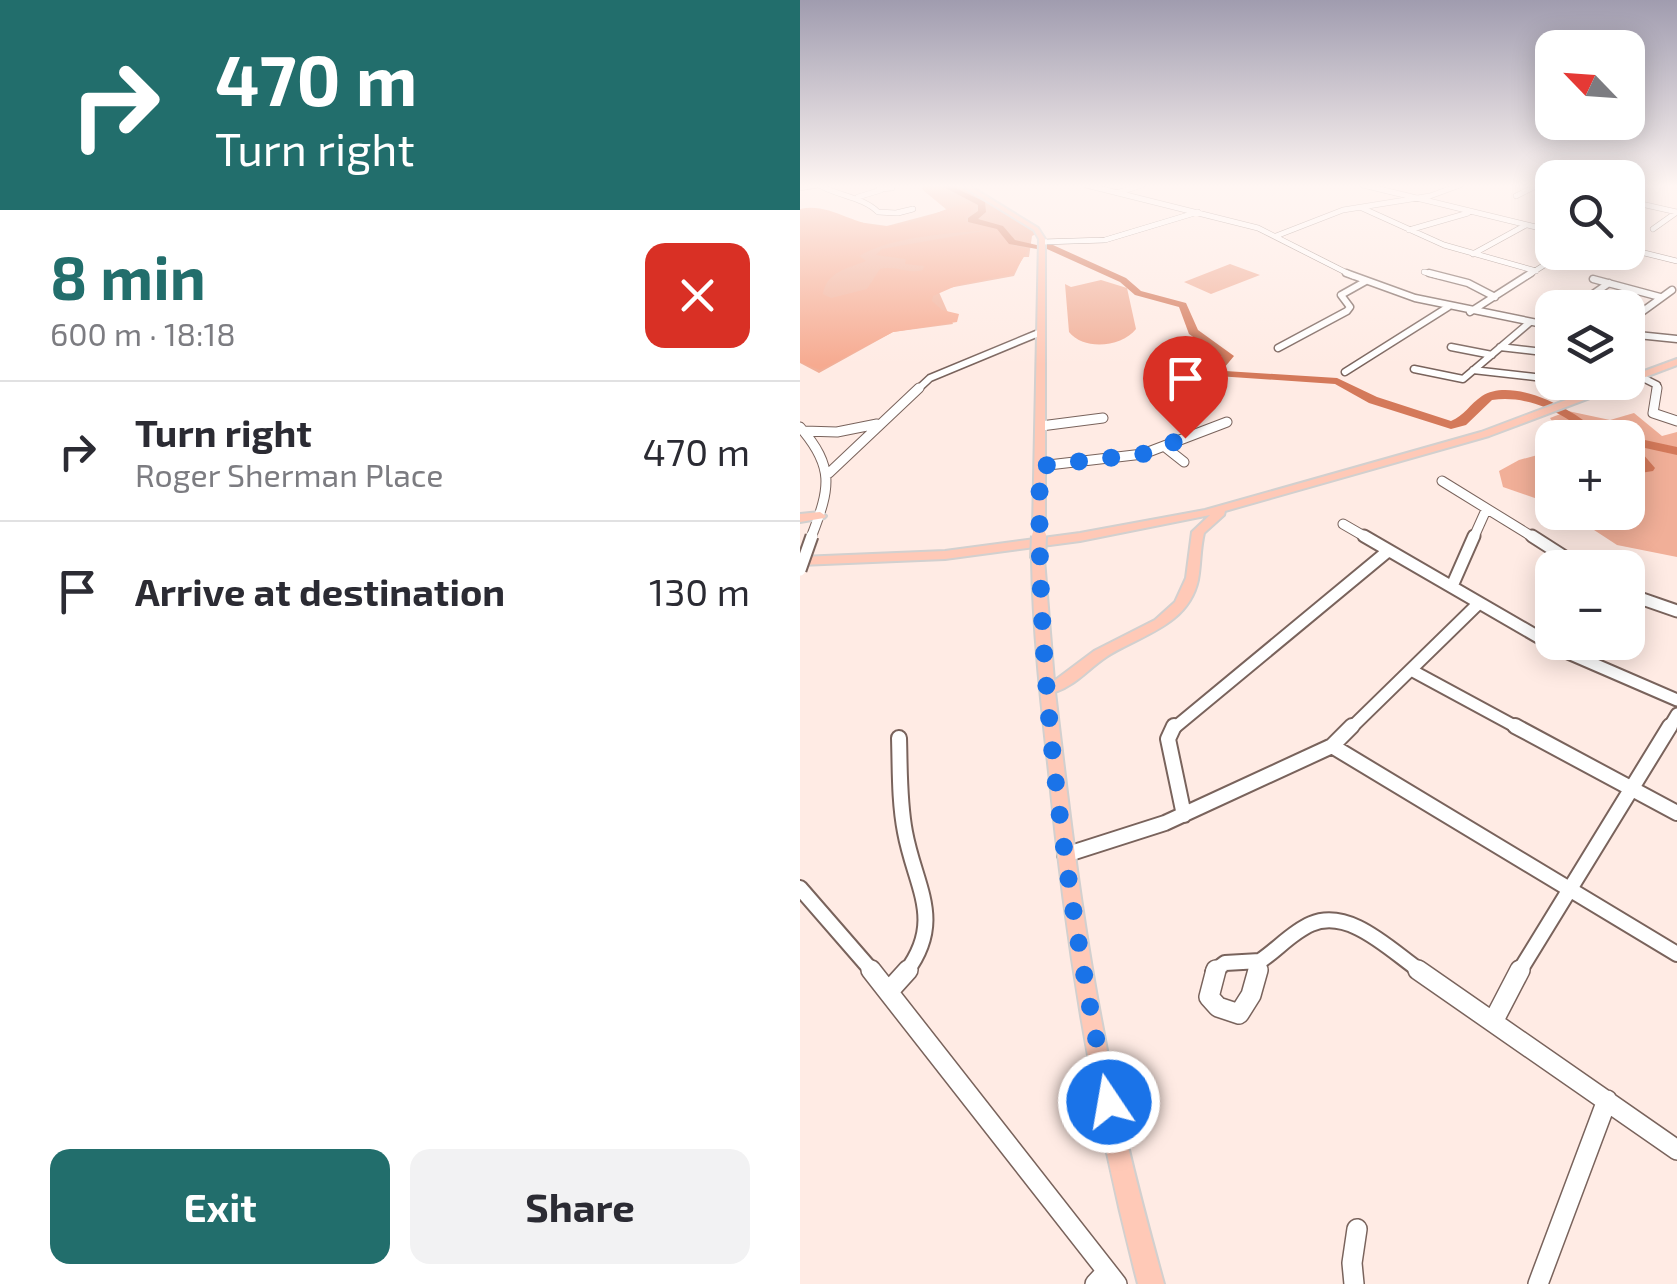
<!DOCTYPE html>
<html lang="en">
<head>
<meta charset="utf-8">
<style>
  :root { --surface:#fff; --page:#f2f2f3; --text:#2b2b33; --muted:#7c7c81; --line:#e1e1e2; --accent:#226e6c }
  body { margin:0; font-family:"Exo 2",sans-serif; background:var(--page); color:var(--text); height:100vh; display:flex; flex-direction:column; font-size:38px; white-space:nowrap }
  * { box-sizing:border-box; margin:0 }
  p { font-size:32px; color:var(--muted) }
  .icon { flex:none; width:55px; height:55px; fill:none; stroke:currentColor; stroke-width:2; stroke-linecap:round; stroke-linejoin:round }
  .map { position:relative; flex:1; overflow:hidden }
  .sheet { display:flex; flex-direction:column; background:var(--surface); width:800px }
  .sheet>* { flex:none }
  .hud { background:#226e6c; color:#fff; overflow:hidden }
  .needle { width:65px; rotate:295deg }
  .buttons { position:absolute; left:735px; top:30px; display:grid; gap:20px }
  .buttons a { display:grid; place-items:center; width:110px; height:110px; border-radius:20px; background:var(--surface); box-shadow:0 5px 25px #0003; font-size:50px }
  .pin { position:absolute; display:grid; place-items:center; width:85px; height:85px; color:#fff; margin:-102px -42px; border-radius:50% 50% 50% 0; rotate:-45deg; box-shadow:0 0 10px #0007 }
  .pin .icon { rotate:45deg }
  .me { position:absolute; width:110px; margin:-55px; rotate:348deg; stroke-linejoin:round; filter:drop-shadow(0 0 8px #0008) }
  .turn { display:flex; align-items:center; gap:35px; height:210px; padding:0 50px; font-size:45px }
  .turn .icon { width:130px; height:130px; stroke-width:2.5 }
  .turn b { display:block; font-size:70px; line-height:85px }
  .round { display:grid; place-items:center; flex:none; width:105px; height:105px; border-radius:20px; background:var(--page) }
  .head { display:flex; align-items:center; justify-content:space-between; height:170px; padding:0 50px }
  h1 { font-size:60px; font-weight:700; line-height:75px; color:var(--accent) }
  .button { display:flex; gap:20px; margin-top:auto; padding:20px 50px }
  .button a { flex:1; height:115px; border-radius:20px; background:var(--accent); color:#fff; font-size:40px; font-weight:700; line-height:115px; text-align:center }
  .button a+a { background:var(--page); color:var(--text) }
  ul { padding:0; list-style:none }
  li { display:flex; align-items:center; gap:30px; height:140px; padding:0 50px; border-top:2px solid var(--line) }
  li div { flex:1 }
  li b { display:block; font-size:38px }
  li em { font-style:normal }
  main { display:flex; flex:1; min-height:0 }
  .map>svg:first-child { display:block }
</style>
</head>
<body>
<main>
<section class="sheet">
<div class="hud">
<div class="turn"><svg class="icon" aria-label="right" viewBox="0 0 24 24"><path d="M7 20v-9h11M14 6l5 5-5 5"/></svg><div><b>470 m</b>Turn right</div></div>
</div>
<div class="head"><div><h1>8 min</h1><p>600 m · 18:18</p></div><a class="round" style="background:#d93025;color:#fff"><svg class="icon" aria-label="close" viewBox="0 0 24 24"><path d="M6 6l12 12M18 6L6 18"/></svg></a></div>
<ul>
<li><svg class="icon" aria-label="right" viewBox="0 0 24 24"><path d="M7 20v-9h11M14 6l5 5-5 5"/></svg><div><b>Turn right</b><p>Roger Sherman Place</p></div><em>470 m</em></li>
<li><svg class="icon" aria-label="arrive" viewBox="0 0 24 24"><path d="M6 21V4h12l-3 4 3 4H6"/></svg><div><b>Arrive at destination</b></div><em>130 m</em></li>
</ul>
<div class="button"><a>Exit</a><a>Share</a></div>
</section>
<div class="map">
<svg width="877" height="1284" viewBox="0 0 877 1284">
  <rect width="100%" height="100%" fill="#ffebe4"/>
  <path fill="#f1af98" d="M 122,185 L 160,185 L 230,228 L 236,234 L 232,236 L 229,257 L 223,257 L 214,276 L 138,290 L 153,324 L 93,332 L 19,373 L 0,363 L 0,214 L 87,226 L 147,210 L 123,190 Z
    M 430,264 L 460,275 L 411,294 L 384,282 Z
    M 301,280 L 327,288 L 336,329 C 322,347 284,351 269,332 L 265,284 L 271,287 Z
    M 768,411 L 810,420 L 834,413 L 862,436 L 877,432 L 877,557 L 817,545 L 768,513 L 828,512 L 828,438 L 762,437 L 750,418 Z
    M 752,451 L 752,504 L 703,487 L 699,471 L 719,460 Z"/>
  <path fill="#f6aa90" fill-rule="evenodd" d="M 173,202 L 177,204 L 165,219 L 168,223 C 192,223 199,226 212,245 L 229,249 L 213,274 L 158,285 L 133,296 L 132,301 L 142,310 L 159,314 L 157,322 L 93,332 L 20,370 L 0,362 L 0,209 C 29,202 54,226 83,226 C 115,227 144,206 173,202 ZM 190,230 L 82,249 L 76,255 L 106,259 L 105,264 L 124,266 L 123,270 C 109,275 96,265 80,269 L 67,289 L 31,298 L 23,294 C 27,271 47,269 66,261 L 59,256 C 92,236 153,233 190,230 Z"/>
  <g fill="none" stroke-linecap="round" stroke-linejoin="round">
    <path fill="#d4795a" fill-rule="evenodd" d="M 140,185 L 149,185 L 185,202 L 186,212 L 178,219 L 203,226 L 215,240 L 241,246 L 237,249 L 209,244 L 197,229 L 168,222 L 168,218 L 178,211 L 178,205 Z
      M 247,245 L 253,245 L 326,278 L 341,291 L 386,303 L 398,330 L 434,356 L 424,368 L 425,371 L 537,378 L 577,397 L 651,421 C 664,416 670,404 682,396 C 714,375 782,413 804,438 C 788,438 783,429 769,420 C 746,405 719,396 692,400 L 666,425 L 651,429 L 569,403 L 535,384 L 417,376 L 412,368 L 422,357 L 389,334 L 379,307 L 335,295 L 320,282 L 247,249 Z
      M 831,437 L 877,447 L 877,455 L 836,446 L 855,468 L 853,471 L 828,475 L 828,467 L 838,465 L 828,454 L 828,438 Z"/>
    <defs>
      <path id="minor-far5" d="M 19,185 C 38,196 63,197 78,212 L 96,213 L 113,209 L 98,213
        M 286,185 L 458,228 L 553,276
        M 563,185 L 752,231
        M 83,187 L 92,188 L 79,189 Z
        M 0,188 L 17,185
        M 317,193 L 342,185
        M 716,196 L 738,185
        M 58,197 L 81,190
        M 828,201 L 877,212
        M 562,208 L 644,245 L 736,271
        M 853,229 L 877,212
        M 609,230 L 668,213
        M 476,236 L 543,210 L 630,196 L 660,185
        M 242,242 L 305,240 L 398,212
        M 828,249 L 877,261
        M 673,254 L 726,225
        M 624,272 L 639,276
        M 727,276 L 765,252"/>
      <path id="minor-far4" d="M 546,273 L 615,298 L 752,326
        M 629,273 L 668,283 L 695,297
        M 793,279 L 860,297
        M 773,308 L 809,283
        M 670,312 L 731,273
        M 828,322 L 872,290
        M 828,334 L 877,339
        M 651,347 L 692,355
        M 700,347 L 752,353
        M 478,348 L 547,311 L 550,307 L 541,295 L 566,281
        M 614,369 L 663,379 L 729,323
        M 673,370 L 752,379
        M 545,372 L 648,307
        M 841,377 L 857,385 L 856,391
        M 116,391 L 130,378 L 241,332"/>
      <path id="minor-far3" d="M 857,388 L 853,413 L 877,421
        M 241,426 L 303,418
        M 0,427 C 35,467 30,488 12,535
        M 4,431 L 37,432 L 77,424
        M 365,447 L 384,462
        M 240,466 L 343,454 L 427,422
        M 29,473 L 119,388
        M 642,481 L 736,539
        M 543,524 L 569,539
        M 673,539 L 686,510"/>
      <path id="minor-far2" d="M 564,536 L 759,649 L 877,700
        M 732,536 L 782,568
        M 652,586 L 674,536
        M 828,594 L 877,611
        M 611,670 L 720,729
        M 373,729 L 588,551
        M 550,729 L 678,604
        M 868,729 L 877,714"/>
      <path id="minor-far1" d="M 374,726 L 368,739 L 384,815
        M 715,726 L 877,813
        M 99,738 C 100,769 99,801 105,832 C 115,887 145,920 106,972
        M 532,746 L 877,954
        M 265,855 L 365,823 L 532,746 L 552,726
        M 0,888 L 73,972
        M 460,961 C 477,950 492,932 511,924 C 550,907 592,952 622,972
        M 413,972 L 425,963 L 460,961 L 457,972
        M 719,972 L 870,726"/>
      <path id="minor" d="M 71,970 L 317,1284
        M 416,970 L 409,997 L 418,1007 L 439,1014 L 451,995 L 458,970
        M 618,970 L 877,1150
        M 89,991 L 108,970
        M 694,1020 L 720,970
        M 295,1284 L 307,1271
        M 554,1284 L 552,1263 L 557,1229
        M 738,1284 L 807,1100"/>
      <path id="major" d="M 161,185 L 168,185 L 238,228 L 245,239 L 245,528 L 239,532 L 233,528 L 239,239 L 234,230 Z
        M 877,359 L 877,365 L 689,436 L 425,511 L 424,515 L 404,533 C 400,549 401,564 398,580 C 388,626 340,635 306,657 C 288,669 276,685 255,692 C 268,803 281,915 302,1024 C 318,1112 340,1198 364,1284 L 338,1284 C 294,1116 266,946 249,772 C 241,701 233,630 232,559 L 238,555 L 244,559 L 254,681 L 294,651 L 355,620 L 375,602 L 386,578 L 392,532 L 410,515 L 280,541 L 145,559 L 0,565 L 0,557 L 145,551 L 280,533 L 405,510 L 681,432 L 814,382 L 828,382 L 828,377 Z
        M 20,512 L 26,516 L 24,518 L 0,522 L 0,514 Z"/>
    </defs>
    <use href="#minor-far5" stroke="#79635c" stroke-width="6"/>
    <use href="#minor-far4" stroke="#79635c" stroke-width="9"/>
    <use href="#minor-far3" stroke="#79635c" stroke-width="11"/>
    <use href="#minor-far2" stroke="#79635c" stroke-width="15"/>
    <use href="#minor-far1" stroke="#79635c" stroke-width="18"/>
    <use href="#minor" stroke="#79635c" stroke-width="22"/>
    <use href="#major" stroke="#d2d0cf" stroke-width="4"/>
    <use href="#minor-far5" stroke="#fff" stroke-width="5"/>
    <use href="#minor-far4" stroke="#fff" stroke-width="6"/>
    <use href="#minor-far3" stroke="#fff" stroke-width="9"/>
    <use href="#minor-far2" stroke="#fff" stroke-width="11"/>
    <use href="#minor-far1" stroke="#fff" stroke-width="14"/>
    <use href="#minor" stroke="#fff" stroke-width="19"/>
    <use href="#major" fill="#ffc9b7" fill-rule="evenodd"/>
    <defs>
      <path id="minor-bridge-far1" d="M 11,539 L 12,535"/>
      <path id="minor-bridge" d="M 0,570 L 12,536"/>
      <path id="major-bridge-far1" d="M 239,539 L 239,528"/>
      <path id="major-bridge" d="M 238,559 L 239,536"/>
    </defs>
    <use href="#minor-bridge-far1" stroke="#79635c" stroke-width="11" stroke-linecap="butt"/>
    <use href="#minor-bridge" stroke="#79635c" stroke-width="15" stroke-linecap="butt"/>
    <use href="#major-bridge-far1" stroke="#d2d0cf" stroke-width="12" stroke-linecap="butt"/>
    <use href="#major-bridge" stroke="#d2d0cf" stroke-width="18" stroke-linecap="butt"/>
    <use href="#minor-bridge-far1" stroke="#fff" stroke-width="9"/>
    <use href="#minor-bridge" stroke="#fff" stroke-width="11"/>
    <use href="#major-bridge-far1" stroke="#ffc9b7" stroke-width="10"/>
    <use href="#major-bridge" stroke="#ffc9b7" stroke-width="14"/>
  </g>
  <linearGradient id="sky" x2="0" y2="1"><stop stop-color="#a09caf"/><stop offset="0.51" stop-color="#fff6f3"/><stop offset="1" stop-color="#fff6f3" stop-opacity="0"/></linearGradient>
  <rect width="877" height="365" fill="url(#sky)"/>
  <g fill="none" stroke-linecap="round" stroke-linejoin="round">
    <path stroke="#1a73e8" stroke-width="18" stroke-dasharray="0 32.4" d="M 309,1102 C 265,893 235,679 240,466 L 343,454 L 385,438"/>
  </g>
</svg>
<div class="buttons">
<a><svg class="needle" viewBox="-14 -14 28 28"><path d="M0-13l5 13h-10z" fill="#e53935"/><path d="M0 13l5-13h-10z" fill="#7c7c81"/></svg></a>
<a><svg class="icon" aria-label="search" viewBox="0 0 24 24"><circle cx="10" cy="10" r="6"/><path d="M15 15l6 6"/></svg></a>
<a><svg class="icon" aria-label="layers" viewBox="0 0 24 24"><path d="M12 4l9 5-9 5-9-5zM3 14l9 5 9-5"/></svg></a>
<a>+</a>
<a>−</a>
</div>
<div class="pin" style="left:385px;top:438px;background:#d93025"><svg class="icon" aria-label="arrive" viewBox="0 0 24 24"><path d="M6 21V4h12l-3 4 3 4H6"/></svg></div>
<svg class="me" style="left:309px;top:1102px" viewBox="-20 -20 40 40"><circle r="17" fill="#1a73e8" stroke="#fff" stroke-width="3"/><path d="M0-11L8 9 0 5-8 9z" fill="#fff"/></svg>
</div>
</main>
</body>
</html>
